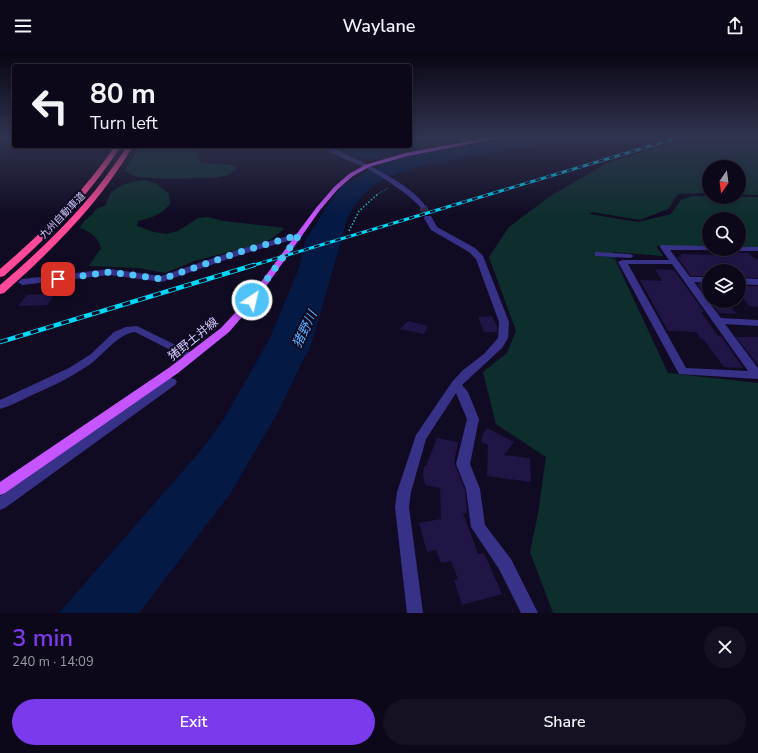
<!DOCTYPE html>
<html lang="en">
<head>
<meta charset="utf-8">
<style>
  :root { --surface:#0c081a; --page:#151123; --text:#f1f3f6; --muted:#9a9aa2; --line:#2c2939; --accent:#7c3aed }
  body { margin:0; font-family:"Nunito Sans","Noto Sans JP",sans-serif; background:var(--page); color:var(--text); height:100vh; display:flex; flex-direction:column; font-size:15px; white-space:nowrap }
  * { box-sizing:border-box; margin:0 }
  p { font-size:13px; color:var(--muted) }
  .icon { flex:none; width:22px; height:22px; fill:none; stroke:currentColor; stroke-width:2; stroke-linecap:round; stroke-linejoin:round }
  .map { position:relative; height:561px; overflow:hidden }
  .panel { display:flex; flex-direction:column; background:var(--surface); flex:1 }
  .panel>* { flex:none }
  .top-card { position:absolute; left:12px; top:12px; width:400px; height:84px; border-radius:4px; box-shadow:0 2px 6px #0003,0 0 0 1px var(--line); background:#0c081a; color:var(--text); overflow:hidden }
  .needle { width:26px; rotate:194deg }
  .fabs { position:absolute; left:702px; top:108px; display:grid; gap:8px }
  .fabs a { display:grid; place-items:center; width:44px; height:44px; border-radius:50%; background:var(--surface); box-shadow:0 2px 6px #0003,0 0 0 1px var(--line); font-size:20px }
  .pin { position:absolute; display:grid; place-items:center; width:34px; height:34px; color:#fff; margin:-17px; border-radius:8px; box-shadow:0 2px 6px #0006 }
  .me { position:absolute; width:44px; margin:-22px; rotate:35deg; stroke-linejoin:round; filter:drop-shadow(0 0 3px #0008) }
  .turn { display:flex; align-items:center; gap:14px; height:84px; padding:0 12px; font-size:18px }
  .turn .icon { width:52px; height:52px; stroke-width:2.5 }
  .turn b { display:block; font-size:28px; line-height:34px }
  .round { display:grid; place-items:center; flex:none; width:42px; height:42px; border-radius:21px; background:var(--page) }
  .head { display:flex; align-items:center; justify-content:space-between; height:68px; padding:0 12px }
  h1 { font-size:24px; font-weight:600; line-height:30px; color:var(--accent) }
  .action { display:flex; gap:8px; margin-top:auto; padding:8px 12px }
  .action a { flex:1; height:46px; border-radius:24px; background:var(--accent); color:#fff; font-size:16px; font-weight:600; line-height:46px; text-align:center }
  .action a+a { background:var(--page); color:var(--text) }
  header { display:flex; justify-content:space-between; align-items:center; height:52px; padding:0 12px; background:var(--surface); font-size:18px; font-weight:600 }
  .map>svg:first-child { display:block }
</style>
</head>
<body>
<header><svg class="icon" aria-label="menu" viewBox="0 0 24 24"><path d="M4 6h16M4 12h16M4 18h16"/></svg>Waylane<svg class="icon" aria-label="share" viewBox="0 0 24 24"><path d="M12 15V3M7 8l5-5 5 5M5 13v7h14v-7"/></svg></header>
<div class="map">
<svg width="758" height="561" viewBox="0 0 758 561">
  <rect width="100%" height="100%" fill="#100b23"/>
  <path fill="#0e2e2e" d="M 689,85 L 758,85 L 758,143 L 739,142 L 739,115 L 709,115 L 709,141 L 678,142 L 668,157 L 640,168 L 592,160 L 589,162 L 638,170 L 671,162 L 681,148 L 692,144 L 758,145 L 758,195 L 739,195 L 739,167 L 709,167 L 709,194 L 656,194 L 663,204 L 613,200 L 616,206 L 608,206 L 615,207 L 668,321 L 758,331 L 758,561 L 553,561 L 530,500 L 538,462 L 546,405 L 496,372 L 483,320 L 507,301 L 516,279 L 489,205 L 509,175 L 549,145 L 607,111 Z
    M 141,94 L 198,94 L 198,106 L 202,111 L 232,113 L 238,116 L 228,123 L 220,125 L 205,126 L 169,127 L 138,125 L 124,119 Z
    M 145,128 L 157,132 L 169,142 L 170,152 C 161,163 151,166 138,169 L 137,174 L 154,180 L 166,182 L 178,179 L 198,166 L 207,165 L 223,169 L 285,176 L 271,187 L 260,192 L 194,209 L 165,221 L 139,216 L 89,214 L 101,196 C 97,184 91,180 80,176 C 82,168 92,165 96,157 L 106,153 C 107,149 109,144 111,141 C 119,132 134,129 145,128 Z"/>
  <path fill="#041944" d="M 410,85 L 480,85 L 403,98 L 369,108 L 344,100 L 335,94 L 410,94 Z
    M 521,85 L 581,85 C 542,93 502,99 462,106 C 429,113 392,117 366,140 C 357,148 352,158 347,168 L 312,290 L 278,360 L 230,442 L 139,561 L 59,561 L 202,397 L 224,367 L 269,288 L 299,216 L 306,187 L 332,147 L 343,133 L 365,120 L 386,110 L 416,103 Z"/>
  <path fill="#211546" d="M 720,200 L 749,201 L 755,207 L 758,207 L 758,226 L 739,225 L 739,219 L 709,219 L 709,224 L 691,224 L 677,205 L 682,205 L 680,202 L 722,203 Z
    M 655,217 L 674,218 L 704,260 L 701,260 L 703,263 L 718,284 L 721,284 L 743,316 L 724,315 L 703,287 L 701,287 L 696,280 L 668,279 L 640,228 L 662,229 Z
    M 697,232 L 709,232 L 709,248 Z
    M 739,234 L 758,234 L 758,255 L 749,254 L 739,240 Z
    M 56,241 L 47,253 L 18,254 L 27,243 Z
    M 711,251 L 728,251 L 737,262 L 719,261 Z
    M 492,264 L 497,274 L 497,280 L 484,280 L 478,265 Z
    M 408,269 L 428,274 L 424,282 L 400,277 Z
    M 736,285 L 758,285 L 758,313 Z
    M 487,376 L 514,390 L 504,403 L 530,406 L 531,430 L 487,424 L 488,393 L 481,390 L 483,382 Z
    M 437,386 L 458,390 L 454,411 L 465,437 L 467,461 L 463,461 L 478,502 L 484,501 L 502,542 L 462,553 L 454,528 L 458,527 L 451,509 L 441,511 L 436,498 L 427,500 L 419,471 L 441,467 L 440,436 L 425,433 L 423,422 L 424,414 L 426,414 Z"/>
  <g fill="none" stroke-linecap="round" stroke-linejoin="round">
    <path stroke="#2e2844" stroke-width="8" stroke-dasharray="8 3.5" stroke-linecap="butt" d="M 423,155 L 428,166"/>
    <path stroke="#21c0bc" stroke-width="1" stroke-dasharray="1 2" stroke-linecap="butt" d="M 376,143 L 388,136"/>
    <path stroke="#21c0bc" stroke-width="1.5" stroke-dasharray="1.5 2" stroke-linecap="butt" d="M 349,179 L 359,159 L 378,142"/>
    <path fill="#373188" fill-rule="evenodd" d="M 322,94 L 329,94 C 355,107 412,131 426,155 L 421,156 C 413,145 377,121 364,115 C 350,109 333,103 322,94 Z
      M 425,164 L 431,164 L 437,175 L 475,196 L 483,204 L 509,270 L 508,286 L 502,296 L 462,333 L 468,340 L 479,367 L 470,412 L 480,437 L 485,473 L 511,507 L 538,561 L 521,561 L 499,517 L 471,475 L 466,437 L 456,412 L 467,367 L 456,341 L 426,387 L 411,440 L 409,455 L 423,561 L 407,561 L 395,455 L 397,440 L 416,383 L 452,330 L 463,318 L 484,302 L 498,286 L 499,270 L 476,207 L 469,200 L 431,178 L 424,166 Z
      M 299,181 L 303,183 L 302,185 L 243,202 L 162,230 L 110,223 L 22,233 L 18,230 L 22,227 L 110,217 L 161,224 L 237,198 Z
      M 661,193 L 709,194 L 709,197 L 712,197 L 709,198 L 670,198 L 690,225 L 709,225 L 709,231 L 694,230 L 721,266 L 758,268 L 758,274 L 725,272 L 758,316 L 758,327 L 679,322 L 618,210 L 622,208 L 669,208 L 660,195 ZM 628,212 L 672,212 L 748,319 L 686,316 Z
      M 739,195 L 758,195 L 758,199 L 736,199 L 735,197 L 739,197 Z
      M 595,200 L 630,202 L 634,204 L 630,206 L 598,204 L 595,204 Z
      M 739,226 L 758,227 L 758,233 L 739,232 Z
      M 137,274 L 196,303 L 197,305 L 192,308 L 188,307 L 135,280 C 116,282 103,305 86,315 C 68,327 48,336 28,345 C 19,349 10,354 0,357 L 0,348 L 69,316 L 91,302 L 114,280 L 126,275 Z
      M 171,326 L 175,327 L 177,330 L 175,333 L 5,456 L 0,458 L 0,444 L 167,327 Z"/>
    <path fill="#c655ff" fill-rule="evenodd" d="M 492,85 L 505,85 L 408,104 L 369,115 L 353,124 L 338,137 L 320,158 L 255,250 L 229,280 L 178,321 L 5,441 L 0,443 L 0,430 L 170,315 L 221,276 L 249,246 L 316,156 L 334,135 L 349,122 L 365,113 L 405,101 Z"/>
    <path fill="#ff4999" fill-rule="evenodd" d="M 115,94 L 121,94 C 89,144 48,185 4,224 L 0,225 L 0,217 C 43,180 83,141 115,94 Z
      M 127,94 L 133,94 C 99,152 53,197 4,241 L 0,242 L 0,233 C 48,192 93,148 127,94 Z"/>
    <defs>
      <path id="rail-far1" d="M 251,214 L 680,85"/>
      <path id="rail" d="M 0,290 L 254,213"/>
    </defs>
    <use href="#rail-far1" stroke="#00d7f9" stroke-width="3"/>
    <use href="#rail" stroke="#00d7f9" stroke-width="4.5"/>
    <use href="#rail-far1" stroke="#100b23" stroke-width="2" stroke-dasharray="5.5" stroke-linecap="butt"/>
    <use href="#rail" stroke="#100b23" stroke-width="3" stroke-dasharray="8" stroke-linecap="butt"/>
  </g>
  <linearGradient id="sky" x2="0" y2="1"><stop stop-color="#090613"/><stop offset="0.52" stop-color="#313450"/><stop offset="1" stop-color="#313450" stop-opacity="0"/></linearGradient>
  <rect width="758" height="164" fill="url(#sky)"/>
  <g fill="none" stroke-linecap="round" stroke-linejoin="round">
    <path stroke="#4fc3f7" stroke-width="7" stroke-dasharray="0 12.6" d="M 58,227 L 110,220 L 162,227 L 240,200 L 299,183 L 252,248"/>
  </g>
  <g text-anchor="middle" stroke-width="4" stroke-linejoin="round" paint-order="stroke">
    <g font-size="10" fill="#d5ceff" stroke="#100b23">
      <text transform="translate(62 163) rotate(-46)" y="4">九州自動車道</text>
    </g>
    <g font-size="12" fill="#d5ceff" stroke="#100b23">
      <text transform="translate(193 287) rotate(-39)" y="4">猪野土井線</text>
    </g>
    <g font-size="13" font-style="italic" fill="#5cadff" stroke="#100b23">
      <text transform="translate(304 277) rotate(-64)" y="5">猪野川</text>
    </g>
  </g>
</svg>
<div class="fabs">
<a><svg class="needle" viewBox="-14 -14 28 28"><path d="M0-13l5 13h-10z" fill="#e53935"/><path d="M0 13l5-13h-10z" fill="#9a9aa2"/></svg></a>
<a><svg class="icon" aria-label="search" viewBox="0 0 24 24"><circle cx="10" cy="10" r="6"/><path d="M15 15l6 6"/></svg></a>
<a><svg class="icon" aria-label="layers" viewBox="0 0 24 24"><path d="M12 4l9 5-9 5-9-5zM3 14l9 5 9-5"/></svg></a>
</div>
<div class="pin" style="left:58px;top:227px;background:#d93025"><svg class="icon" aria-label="arrive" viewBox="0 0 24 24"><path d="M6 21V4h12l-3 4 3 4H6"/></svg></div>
<svg class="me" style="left:252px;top:248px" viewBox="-20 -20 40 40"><circle r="17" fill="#4fc3f7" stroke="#fff" stroke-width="3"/><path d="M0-11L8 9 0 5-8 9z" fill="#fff"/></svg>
<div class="top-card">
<div class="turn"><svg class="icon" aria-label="left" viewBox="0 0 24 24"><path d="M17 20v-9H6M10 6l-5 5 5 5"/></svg><div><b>80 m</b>Turn left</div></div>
</div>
</div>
<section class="panel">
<div class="head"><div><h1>3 min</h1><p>240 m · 14:09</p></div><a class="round"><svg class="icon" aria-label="close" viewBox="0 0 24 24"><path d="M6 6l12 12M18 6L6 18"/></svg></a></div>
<div class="action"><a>Exit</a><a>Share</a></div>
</section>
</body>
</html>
